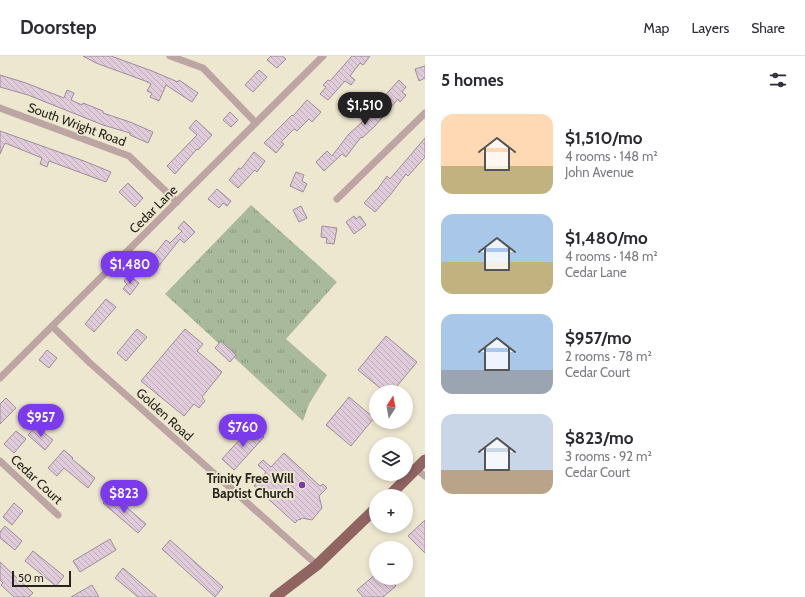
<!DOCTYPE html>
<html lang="en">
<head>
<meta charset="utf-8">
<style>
	body { margin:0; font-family:Cabin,sans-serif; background:#f2f2f3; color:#2b2b33; height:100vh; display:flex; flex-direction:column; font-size:15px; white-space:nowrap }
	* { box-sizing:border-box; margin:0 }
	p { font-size:13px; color:#7c7c81 }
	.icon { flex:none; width:22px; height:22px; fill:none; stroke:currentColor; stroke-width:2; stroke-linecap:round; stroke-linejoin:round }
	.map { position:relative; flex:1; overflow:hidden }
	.side { display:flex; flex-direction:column; background:#fff; width:380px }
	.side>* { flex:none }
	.needle { width:26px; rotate:11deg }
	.tools { position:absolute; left:369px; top:329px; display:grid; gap:8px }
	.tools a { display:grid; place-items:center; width:44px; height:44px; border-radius:50%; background:#fff; box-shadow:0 2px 6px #0003; font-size:20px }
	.scale { position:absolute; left:12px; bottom:10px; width:59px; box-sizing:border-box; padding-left:4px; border:2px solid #27241c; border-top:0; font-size:11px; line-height:14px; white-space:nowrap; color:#27241c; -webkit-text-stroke:3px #eee7d0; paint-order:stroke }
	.price { position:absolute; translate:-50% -34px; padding:0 9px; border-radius:14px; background:#7c3aed; color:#fff; font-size:13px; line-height:26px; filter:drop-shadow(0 1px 2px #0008) }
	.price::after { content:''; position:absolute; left:50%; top:24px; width:12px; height:9px; margin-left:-6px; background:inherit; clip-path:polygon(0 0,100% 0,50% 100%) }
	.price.selected { background:#222; color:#fff }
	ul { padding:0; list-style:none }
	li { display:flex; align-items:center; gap:12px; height:100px; padding:0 16px }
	li span { display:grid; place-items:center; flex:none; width:112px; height:80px; border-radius:12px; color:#555 }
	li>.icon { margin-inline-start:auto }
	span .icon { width:48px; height:48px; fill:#fffc; stroke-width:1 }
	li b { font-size:17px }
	h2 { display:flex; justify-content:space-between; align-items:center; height:48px; padding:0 16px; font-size:17px }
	header { display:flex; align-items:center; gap:24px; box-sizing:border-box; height:56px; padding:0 20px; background:#fff; border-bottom:1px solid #e1e1e2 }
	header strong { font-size:19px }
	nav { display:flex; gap:22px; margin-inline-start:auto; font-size:14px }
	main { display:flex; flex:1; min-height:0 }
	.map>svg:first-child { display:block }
	.park { fill:url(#park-tufts) }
	.building { fill:url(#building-back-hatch); stroke:#a08c9a }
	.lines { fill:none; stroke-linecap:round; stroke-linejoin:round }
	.minor { stroke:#bda5a3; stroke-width:7 }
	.trunk { stroke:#906461; stroke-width:11 }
	.poi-dot { fill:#7c37ab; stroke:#eee7d0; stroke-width:1.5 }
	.labels { text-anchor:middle; stroke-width:3.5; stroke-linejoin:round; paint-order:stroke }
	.street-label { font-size:13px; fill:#27241c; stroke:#eee7d0 }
	.poi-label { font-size:13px; font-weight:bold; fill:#27241c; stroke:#eee7d0; text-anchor:end }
</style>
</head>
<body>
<header>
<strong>Doorstep</strong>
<nav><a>Map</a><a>Layers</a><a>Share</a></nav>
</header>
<main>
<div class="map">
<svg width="425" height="541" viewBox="0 0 425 541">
	<defs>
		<pattern id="park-tufts" width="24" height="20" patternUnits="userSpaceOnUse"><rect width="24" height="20" fill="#a9ba9c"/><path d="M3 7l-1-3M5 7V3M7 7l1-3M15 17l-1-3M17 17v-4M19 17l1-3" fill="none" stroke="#8a977e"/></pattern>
		<pattern id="building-back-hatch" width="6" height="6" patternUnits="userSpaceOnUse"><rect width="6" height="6" fill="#e0cbda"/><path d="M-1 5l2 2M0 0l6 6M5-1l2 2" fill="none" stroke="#c0aeba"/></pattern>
	</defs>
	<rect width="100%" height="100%" fill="#eee7d0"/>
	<!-- park -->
	<path class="park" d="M251 149 337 226 286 283 327 319 309 348 303 365 165 238Z"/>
	<!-- building -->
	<path class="building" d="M83 0H111L152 15 178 26 179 24 198 37 192 46 166 29 159 45 150 41 152 37 147 35 151 28 147 26H148L96 7Z
		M271 0H282L286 3 277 12 267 4Z
		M352 0H370L363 9 360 7 350 20 355 24 351 29 345 25 328 44 320 38 326 31 323 29 328 24 330 25Z
		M425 10V22L419 25 415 13Z
		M259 14 267 21 253 36 245 29Z
		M0 19 26 27 64 42 67 34 74 37 71 44 82 49 83 47 103 55V57L130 66 153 76 148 87 130 79V77L103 69 28 39 0 31Z
		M399 24 406 31 402 36 406 39 400 46 398 43 375 70 362 82 361 81 346 101 342 98 324 115 316 106 327 95 332 100 348 79 373 56 371 55Z
		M307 44 321 56 312 66 309 63 297 75 294 73 281 86 284 88 276 97 264 87 292 59 293 60Z
		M230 56 238 64 231 71 223 64Z
		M196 64 212 79 198 94 197 93 175 118 167 110 197 79 189 72Z
		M0 75 84 105 111 116 106 126 49 105 47 111 40 108 42 102 5 87 0 98Z
		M425 82V101L408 120 406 118 391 138 375 156 364 147 376 134V135L387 120 390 123Z
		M254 96 265 105 257 116 255 114 238 132 229 124 239 112 241 113Z
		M296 116 304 119 302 125 307 128 303 136 290 130Z
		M128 127 143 142 135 151 119 136Z
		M217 133 231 145 227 150 223 147 219 152 208 143Z
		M301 150 307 162 299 166 293 154Z
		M354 160 356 163 360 160 366 169 354 178 346 166Z
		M184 165 195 176 184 187 180 183 150 221 139 212 148 202 150 204 166 184 170 187 182 175 178 172Z
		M322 170 337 172 334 188 326 187 327 182 321 181Z
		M129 219 139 227 130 239 123 233 127 228 124 225Z
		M106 243 116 251 94 276 85 268Z
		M137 273 147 281 126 305 117 297Z
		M185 273 203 288 197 295 222 316 202 341 205 345 199 352 194 348 184 360 141 325Z
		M386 280 417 306 392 336H385L358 314Z
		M221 285 236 299 230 306 215 292Z
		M47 294 57 302 49 312 39 304Z
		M349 341 374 362 351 390 326 369Z
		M6 342 16 352 0 368V348Z
		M36 370 53 384 45 394 28 379Z
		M252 370 264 381 234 414 222 403Z
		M16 375 26 383 14 397 4 388Z
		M64 394 73 402 72 403 95 422 88 432 64 412 57 420 48 412Z
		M284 397 320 430 323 428 327 432 319 440 322 452 312 464 302 462 300 464 299 463 295 467 254 430 266 416 258 409 263 404 271 411Z
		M111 438 146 468 138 477 103 447Z
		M14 447 23 455 12 469 3 461Z
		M425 464V497L408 480Z
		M5 470 22 485 15 494 0 482V476Z
		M110 483 116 494 80 516 73 505Z
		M170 484 223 531 215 541 162 493Z
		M33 495 64 520 56 530 25 505Z
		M0 506 33 537 29 541H14L1 529 3 527 0 524Z
		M123 512 157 541H138L115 522Z
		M376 518V522H389L396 530 383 541H363L357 534Z
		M92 529 99 541H71Z"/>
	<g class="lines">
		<!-- minor -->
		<path class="minor" d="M170 0 203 12 256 67
			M0 52 129 100 177 146
			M337 143 425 57
			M52 270 90 307 317 509
			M0 322 323 0
			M0 405 58 459
			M417 414 425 420"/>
		<!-- trunk -->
		<path class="trunk" d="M389 440 425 404
			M275 541 317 509 376 452"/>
	</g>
	<!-- markers -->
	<circle class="poi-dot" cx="302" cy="429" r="4"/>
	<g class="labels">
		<!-- street labels -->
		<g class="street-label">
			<text transform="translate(77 68) rotate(20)" y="5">South Wright Road</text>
			<text transform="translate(153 153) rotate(-45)" y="5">Cedar Lane</text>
			<text transform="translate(165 358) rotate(42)" y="5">Golden Road</text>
			<text transform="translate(37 423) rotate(43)" y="5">Cedar Court</text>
		</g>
		<!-- poi labels -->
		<g class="poi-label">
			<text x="294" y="427">Trinity Free Will<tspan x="294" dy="15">Baptist Church</tspan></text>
		</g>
	</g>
</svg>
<div class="tools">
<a><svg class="needle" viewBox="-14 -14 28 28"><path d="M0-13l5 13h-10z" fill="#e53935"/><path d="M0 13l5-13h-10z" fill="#7c7c81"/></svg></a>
<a><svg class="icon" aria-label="layers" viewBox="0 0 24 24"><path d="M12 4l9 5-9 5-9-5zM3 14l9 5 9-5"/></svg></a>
<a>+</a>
<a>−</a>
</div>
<div class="scale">50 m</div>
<b class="price selected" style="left:365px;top:70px">$1,510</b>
<b class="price" style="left:130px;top:229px">$1,480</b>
<b class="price" style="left:41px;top:382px">$957</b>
<b class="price" style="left:243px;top:392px">$760</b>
<b class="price" style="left:124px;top:458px">$823</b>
</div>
<section class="side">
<h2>5 homes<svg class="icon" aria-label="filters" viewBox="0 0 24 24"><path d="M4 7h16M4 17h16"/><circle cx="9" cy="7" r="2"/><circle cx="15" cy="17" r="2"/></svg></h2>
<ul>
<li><span style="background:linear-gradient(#ffd9b3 65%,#c2b280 0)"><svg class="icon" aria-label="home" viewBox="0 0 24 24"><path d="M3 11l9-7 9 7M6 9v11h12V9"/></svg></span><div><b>$1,510/mo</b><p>4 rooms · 148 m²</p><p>John Avenue</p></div></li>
<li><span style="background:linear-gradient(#a9c7e8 60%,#c2b280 0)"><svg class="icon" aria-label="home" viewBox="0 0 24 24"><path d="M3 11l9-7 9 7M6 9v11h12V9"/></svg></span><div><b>$1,480/mo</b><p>4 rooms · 148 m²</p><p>Cedar Lane</p></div></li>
<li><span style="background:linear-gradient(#a9c7e8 70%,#9aa5b1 0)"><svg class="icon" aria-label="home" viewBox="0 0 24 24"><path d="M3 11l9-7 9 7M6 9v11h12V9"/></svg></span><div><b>$957/mo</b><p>2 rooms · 78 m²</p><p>Cedar Court</p></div></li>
<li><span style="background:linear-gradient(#c9d6e8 70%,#b9a48a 0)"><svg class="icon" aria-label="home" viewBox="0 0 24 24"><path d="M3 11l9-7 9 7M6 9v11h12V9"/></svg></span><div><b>$823/mo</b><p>3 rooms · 92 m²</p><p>Cedar Court</p></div></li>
</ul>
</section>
</main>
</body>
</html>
